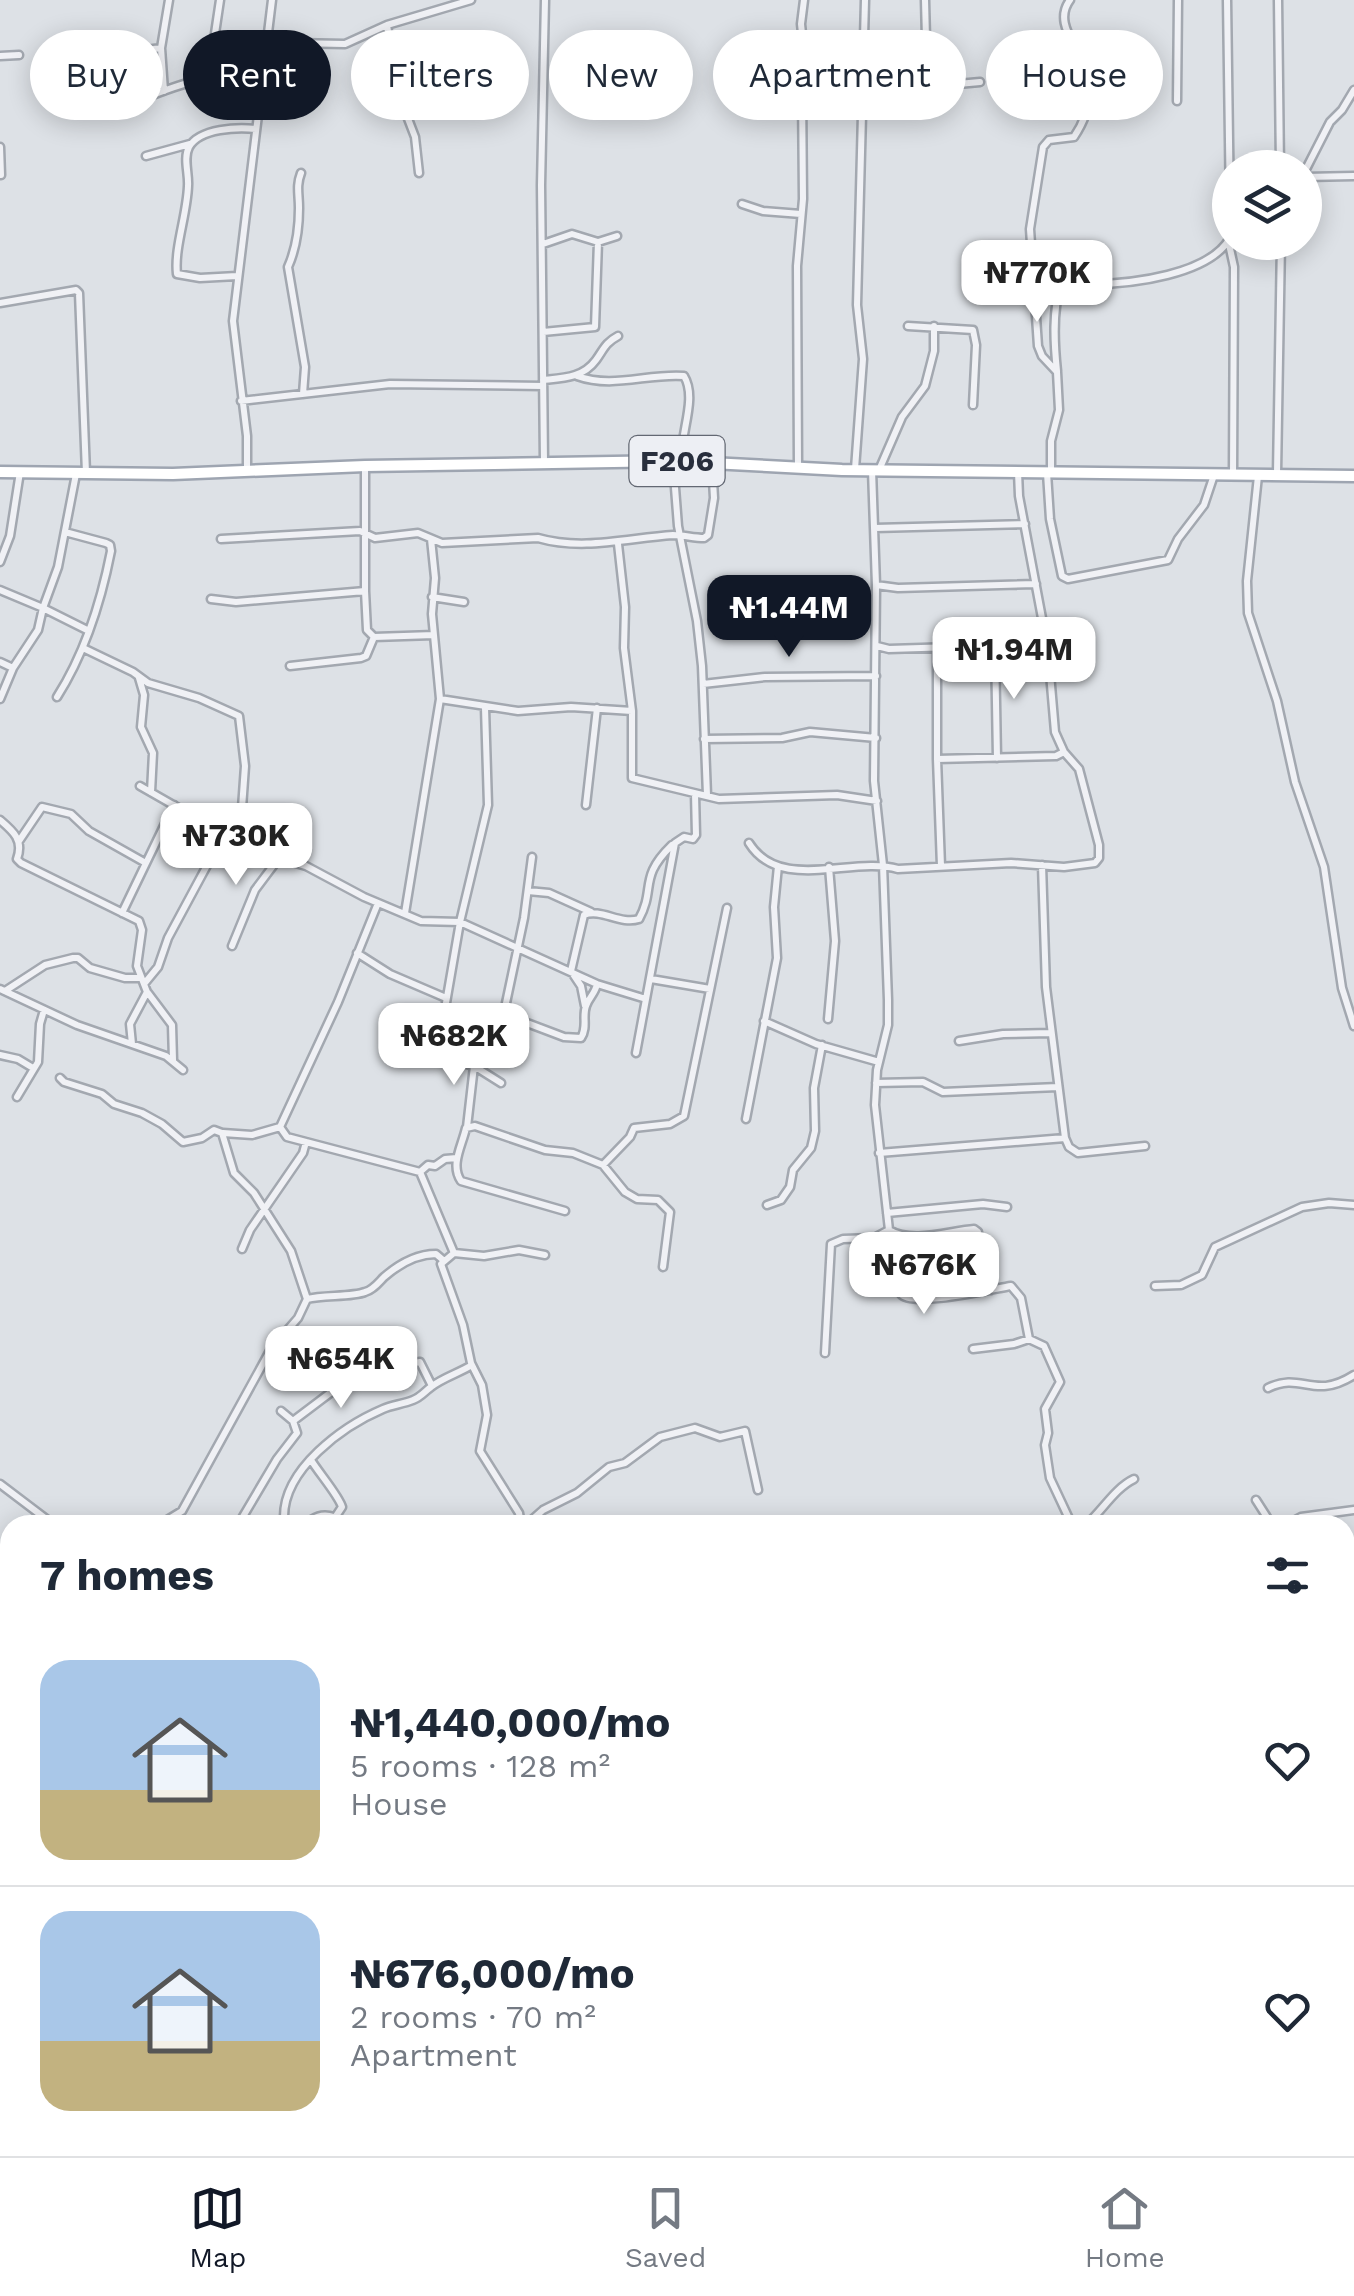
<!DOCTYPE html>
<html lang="en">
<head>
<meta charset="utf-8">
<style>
	body { margin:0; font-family:"Work Sans",sans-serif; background:#f6f6f7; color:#1f2937; height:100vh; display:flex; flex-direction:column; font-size:38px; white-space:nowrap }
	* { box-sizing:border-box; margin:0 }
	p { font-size:32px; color:#747a83 }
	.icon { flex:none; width:55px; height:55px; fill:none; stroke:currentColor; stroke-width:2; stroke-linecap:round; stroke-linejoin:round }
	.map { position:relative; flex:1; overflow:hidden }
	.side { position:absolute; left:0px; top:1515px; width:1355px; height:642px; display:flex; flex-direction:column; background:#fff; border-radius:30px 30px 0 0; box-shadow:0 5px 25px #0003 }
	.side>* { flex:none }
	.guide { position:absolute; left:30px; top:30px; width:1295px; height:90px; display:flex; gap:20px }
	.controls { position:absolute; left:1212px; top:150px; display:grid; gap:20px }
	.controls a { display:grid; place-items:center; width:110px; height:110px; border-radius:50%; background:#fff; box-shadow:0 5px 25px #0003; font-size:50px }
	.price { position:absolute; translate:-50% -85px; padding:0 22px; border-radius:20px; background:#fff; color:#222; font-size:32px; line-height:65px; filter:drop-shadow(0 2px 5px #0008) }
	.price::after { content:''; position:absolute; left:50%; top:60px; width:30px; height:22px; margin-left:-15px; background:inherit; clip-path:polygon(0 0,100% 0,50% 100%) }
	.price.selected { background:#111827; color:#fff }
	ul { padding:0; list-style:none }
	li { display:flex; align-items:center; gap:30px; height:250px; padding:0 40px }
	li+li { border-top:2px solid #e0e1e3 }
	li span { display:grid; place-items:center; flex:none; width:280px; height:200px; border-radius:30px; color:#555 }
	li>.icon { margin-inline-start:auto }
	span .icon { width:120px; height:120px; fill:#fffc; stroke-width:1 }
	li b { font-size:42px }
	h2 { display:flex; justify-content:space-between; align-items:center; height:120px; padding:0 40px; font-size:42px }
	.chip { padding:0 35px; border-radius:45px; background:#fff; box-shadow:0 5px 25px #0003; font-size:35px; line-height:90px }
	.chip.selected { background:#111827; color:#fff }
	.menu { display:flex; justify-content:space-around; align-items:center; height:140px; border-top:2px solid #e0e1e3; background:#fff; font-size:28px; color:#747a83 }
	.menu a { display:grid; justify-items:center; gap:5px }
	.menu .selected { color:#111827 }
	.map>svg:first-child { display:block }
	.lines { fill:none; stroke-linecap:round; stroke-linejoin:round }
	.minor-casing { stroke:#a3a8b0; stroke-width:11 }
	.primary-casing { stroke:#9ea5b1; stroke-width:15 }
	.minor { stroke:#f0f1f5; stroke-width:6 }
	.primary { stroke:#fff; stroke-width:10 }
	.labels { text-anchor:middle; stroke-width:10; stroke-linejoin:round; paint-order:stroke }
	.shield { fill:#edeff4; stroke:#636873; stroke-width:2.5 }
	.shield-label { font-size:30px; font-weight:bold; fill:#282e3c }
</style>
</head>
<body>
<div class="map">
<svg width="1354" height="2156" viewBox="0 0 1354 2156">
	<rect width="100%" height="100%" fill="#dde1e6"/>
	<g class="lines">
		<defs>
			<path id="minor" d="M1227 0 1230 211
				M1278 0 1280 168
				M387 25 471 0
				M268 38 292 43 345 44 387 25 397 90 415 137 419 173
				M109 55 161 48
				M0 56 19 55
				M216 76 210 67 220 0
				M924 83 936 86 980 82
				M864 84 922 82 927 77 925 0
				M164 91 161 48 169 0
				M1177 101 1178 0
				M113 111C158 93 214 65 262 81
				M0 147 1 175
				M146 156 190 144
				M1305 171 1330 122 1342 110 1354 90
				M301 173C296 186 299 194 299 208 299 228 296 249 288 267L305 367 303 394
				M1305 177 1354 176
				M742 204 763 211 801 214
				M543 244 572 234 598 242 617 236
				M1229 244 1234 267 1233 474
				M237 276 200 278 177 274C174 248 187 215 188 186 189 174 183 158 189 147 200 128 238 127 256 129
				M0 303 76 290 79 293 86 473
				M908 326 973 330 976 345 973 405
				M543 332 595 327 598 242
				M1057 371C1054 343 1052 310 1061 283 1071 282 1081 284 1092 284 1131 284 1209 275 1230 238
				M577 376C613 389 648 373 684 376 698 399 679 435 682 461
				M543 380C563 378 583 378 596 360 604 349 605 343 618 336
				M241 401 390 384 543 386
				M544 462 541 185 545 0
				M673 462 678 526 697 621 702 666 707 795
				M798 467 797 266 803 199 802 91 806 71 801 24 804 0
				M855 469 863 359 857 305 865 0
				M247 470V436L233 321 272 0
				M879 470 902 417 925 386 934 351V326
				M1051 472V441L1059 410 1057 372 1042 356 1038 346 1030 229 1043 147 1049 140 1074 137C1120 69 1043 36 1070 0
				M1047 473 1050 519 1062 576 1068 579 1168 560 1178 539 1204 505 1214 475
				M1277 473 1281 242
				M76 474 58 567 43 608 87 630
				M1258 476 1247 581 1248 613 1277 701 1295 782 1324 867 1342 988 1354 1026
				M875 528 1025 524
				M221 539 360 531 375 538 418 533 442 543 538 538C583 551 628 538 673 535 683 535 694 538 704 538L708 535 714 498 712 463
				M618 544 625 607 624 648 632 711V778L719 799 837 795 877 801
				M0 562 10 536 20 472
				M876 585 898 588 1036 584
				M0 590 43 608 38 630 13 668 0 699
				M432 597 464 602
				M211 599 236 602 365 591
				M374 637 434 635
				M877 646 889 649 1047 644
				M995 647 997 758
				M83 648 133 672 148 683 199 698 239 716 245 766 240 836
				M937 648V759L1056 756 1064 752
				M0 662 13 668
				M290 666 361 658 366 656 374 637 367 630 365 591V466
				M139 678 144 695 141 727 153 753 151 792
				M703 684 765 677 876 676
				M57 697C85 653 101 602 111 551L110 545 106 543 65 532
				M440 699 518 711 571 707 632 711
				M704 739 782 738 810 732 876 738
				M937 759 941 866
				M140 786 196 818 240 836 279 858 306 866 364 897 421 921 460 922 597 984 646 999
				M586 805 597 708
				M0 820C13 831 24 840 17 859L21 863 139 921 142 930 137 966 147 992 130 1024 132 1044
				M19 841 42 807 71 814 89 831 144 862
				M749 843C780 893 852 856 898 869L1011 863 1064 867 1095 863 1099 858V845L1079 769 1064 752 1055 732 1048 650 1019 496 1018 472
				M532 857 524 918 506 1003V1015L564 1037 581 1038C588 1027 582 1017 586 1006 589 997 595 994 597 984
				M1042 865 1046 987 1065 1138 1069 1147 1078 1153 1145 1146
				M528 891 549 893 591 912
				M378 903 338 1002 280 1127 287 1137 420 1172 454 1253 484 1256 519 1250 545 1255
				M122 913 174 805
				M405 913 440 699 432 614 435 578 431 539
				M232 946 255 890 279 858
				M357 953 390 974 446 998
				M651 979 710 989
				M144 984 158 967 168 938 225 832
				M0 989 77 1025 166 1056 183 1070
				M5 991 45 965 73 958H78L90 968 125 978H141
				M148 993 172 1025 173 1060
				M585 1006 581 986 571 971 584 915C601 908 620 925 639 919 656 888 638 878 672 845
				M828 1019 835 941 829 867
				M764 1021 816 1044 879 1062
				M959 1041 1003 1034 1051 1033
				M399 1047 474 1066 467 1127
				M636 1053 675 843 684 837 693 839 696 835 695 794
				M0 1055 18 1059 33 1068
				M437 1055 460 922 488 805 485 708
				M474 1066 501 1083
				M60 1078 64 1082 102 1094 114 1104 142 1113 162 1124 183 1142 202 1138 214 1130 222 1133 234 1173 254 1193 291 1251 307 1299
				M876 1083 923 1082 943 1092 1058 1087
				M17 1097 38 1062 40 1024 44 1010
				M746 1119 777 958 774 907 778 866
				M223 1133 252 1135 280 1127
				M879 1153 1065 1138
				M603 1165 625 1192 637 1199 658 1200 670 1212 663 1267
				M420 1172 428 1165 435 1166 445 1159 457 1158
				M767 1205 781 1200 790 1187 793 1170 811 1148 815 1131 814 1088 822 1045
				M565 1211 461 1181C450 1165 462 1146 466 1128L475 1126 545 1150 573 1153 603 1165 630 1137 634 1128 670 1124 684 1116 727 908
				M887 1213 983 1204 1007 1207
				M242 1249 250 1230 303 1153 306 1142
				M454 1253 441 1264 463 1325 471 1363 482 1385 487 1415 480 1451 519 1513 521 1525
				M1155 1286 1181 1285 1202 1275 1215 1247 1302 1207 1329 1203 1354 1205
				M991 1290 981 1262 978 1232 974 1229C949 1231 912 1244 889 1230 890 1248 890 1279 901 1294 911 1308 992 1289 1011 1286L1021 1298 1029 1339
				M973 1349 1014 1344 1029 1339 1044 1346 1060 1382 1045 1409 1048 1433 1045 1445 1050 1478 1072 1525
				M825 1353 831 1244 843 1239 874 1238 889 1230 875 1105 877 1070 888 1025V1000L883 865 874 781 876 585 872 470
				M1268 1388C1302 1371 1313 1401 1354 1375
				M281 1411 293 1421 338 1387 365 1381 395 1366 420 1362 432 1386
				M311 1460C319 1473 339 1496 342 1507L330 1525
				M0 1484 54 1525
				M1256 1500 1272 1525
				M284 1518C283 1469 343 1426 383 1409 392 1405 403 1404 413 1400 421 1397 424 1392 431 1387 442 1378 459 1373 472 1365
				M159 1525 182 1511 271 1349 298 1318 307 1299C324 1295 352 1297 365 1292 373 1290 378 1283 384 1277 399 1264 417 1254 436 1254L443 1260
				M238 1525 277 1459 297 1433 293 1421
				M305 1525C314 1517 322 1513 334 1517
				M526 1525 543 1510 577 1493 609 1467 625 1463 660 1437 695 1428 720 1437 745 1431 758 1490
				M1086 1525C1102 1511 1115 1488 1134 1479
				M1286 1525 1301 1517 1354 1510
				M1345 1631 1354 1629
				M1345 1844 1354 1834
				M1345 1936 1354 1940
				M0 2128 10 2151
				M122 2148 124 2156
				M310 2148 315 2156
				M365 2148 370 2156
				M486 2148 491 2156
				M547 2148 552 2156
				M743 2148 748 2156
				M895 2148 896 2156
				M1084 2148 1089 2156
				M1234 2148 1242 2156
				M976 2150 983 2156
				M0 2156 22 2148
				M134 2156 149 2148
				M243 2156 258 2148
				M612 2156 627 2148
				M1327 2156 1354 2144"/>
			<path id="primary" d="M0 472 173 474 365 466 673 461 842 470 1354 476"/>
		</defs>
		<!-- minor casing -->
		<use href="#minor" class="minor-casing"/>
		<!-- primary casing -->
		<use href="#primary" class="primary-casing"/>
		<!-- minor -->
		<use href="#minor" class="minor"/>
		<!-- primary -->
		<use href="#primary" class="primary"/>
	</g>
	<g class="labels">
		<!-- shield labels -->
		<rect class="shield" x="629.5" y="436" width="95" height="50" rx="8"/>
		<g class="shield-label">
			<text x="677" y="471">F206</text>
		</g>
	</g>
</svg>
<div class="controls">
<a><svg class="icon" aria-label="layers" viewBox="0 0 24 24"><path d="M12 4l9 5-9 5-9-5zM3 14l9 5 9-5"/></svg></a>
</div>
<b class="price" style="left:1037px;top:325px">₦770K</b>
<b class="price selected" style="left:789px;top:660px">₦1.44M</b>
<b class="price" style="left:1014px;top:702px">₦1.94M</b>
<b class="price" style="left:236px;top:888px">₦730K</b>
<b class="price" style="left:454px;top:1088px">₦682K</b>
<b class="price" style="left:924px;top:1317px">₦676K</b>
<b class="price" style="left:341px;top:1411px">₦654K</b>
<div class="guide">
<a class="chip">Buy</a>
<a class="chip selected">Rent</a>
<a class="chip">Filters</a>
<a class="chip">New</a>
<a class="chip">Apartment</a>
<a class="chip">House</a>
</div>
<section class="side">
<h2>7 homes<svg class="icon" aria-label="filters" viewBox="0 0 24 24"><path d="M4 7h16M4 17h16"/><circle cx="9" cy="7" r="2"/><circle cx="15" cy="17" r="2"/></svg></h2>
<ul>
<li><span style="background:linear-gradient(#a9c7e8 65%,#c2b280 0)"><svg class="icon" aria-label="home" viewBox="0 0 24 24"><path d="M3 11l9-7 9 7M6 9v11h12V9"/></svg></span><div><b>₦1,440,000/mo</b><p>5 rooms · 128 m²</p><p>House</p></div><svg class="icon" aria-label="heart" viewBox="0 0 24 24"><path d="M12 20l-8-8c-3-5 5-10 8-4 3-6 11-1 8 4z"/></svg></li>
<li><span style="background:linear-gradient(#a9c7e8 65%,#c2b280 0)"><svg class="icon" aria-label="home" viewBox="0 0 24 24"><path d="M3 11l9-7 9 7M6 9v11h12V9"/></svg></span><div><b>₦676,000/mo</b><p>2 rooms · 70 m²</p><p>Apartment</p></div><svg class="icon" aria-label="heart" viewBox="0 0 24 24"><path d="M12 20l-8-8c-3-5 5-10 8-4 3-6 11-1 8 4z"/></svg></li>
</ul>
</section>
</div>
<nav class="menu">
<a class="selected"><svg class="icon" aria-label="map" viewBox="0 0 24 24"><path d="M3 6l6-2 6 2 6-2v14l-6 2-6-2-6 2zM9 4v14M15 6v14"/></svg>Map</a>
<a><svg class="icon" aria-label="saved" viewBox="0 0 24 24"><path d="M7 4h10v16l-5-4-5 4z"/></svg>Saved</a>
<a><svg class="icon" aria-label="home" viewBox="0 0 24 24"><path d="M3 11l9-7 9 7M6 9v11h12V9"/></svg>Home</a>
</nav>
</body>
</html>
